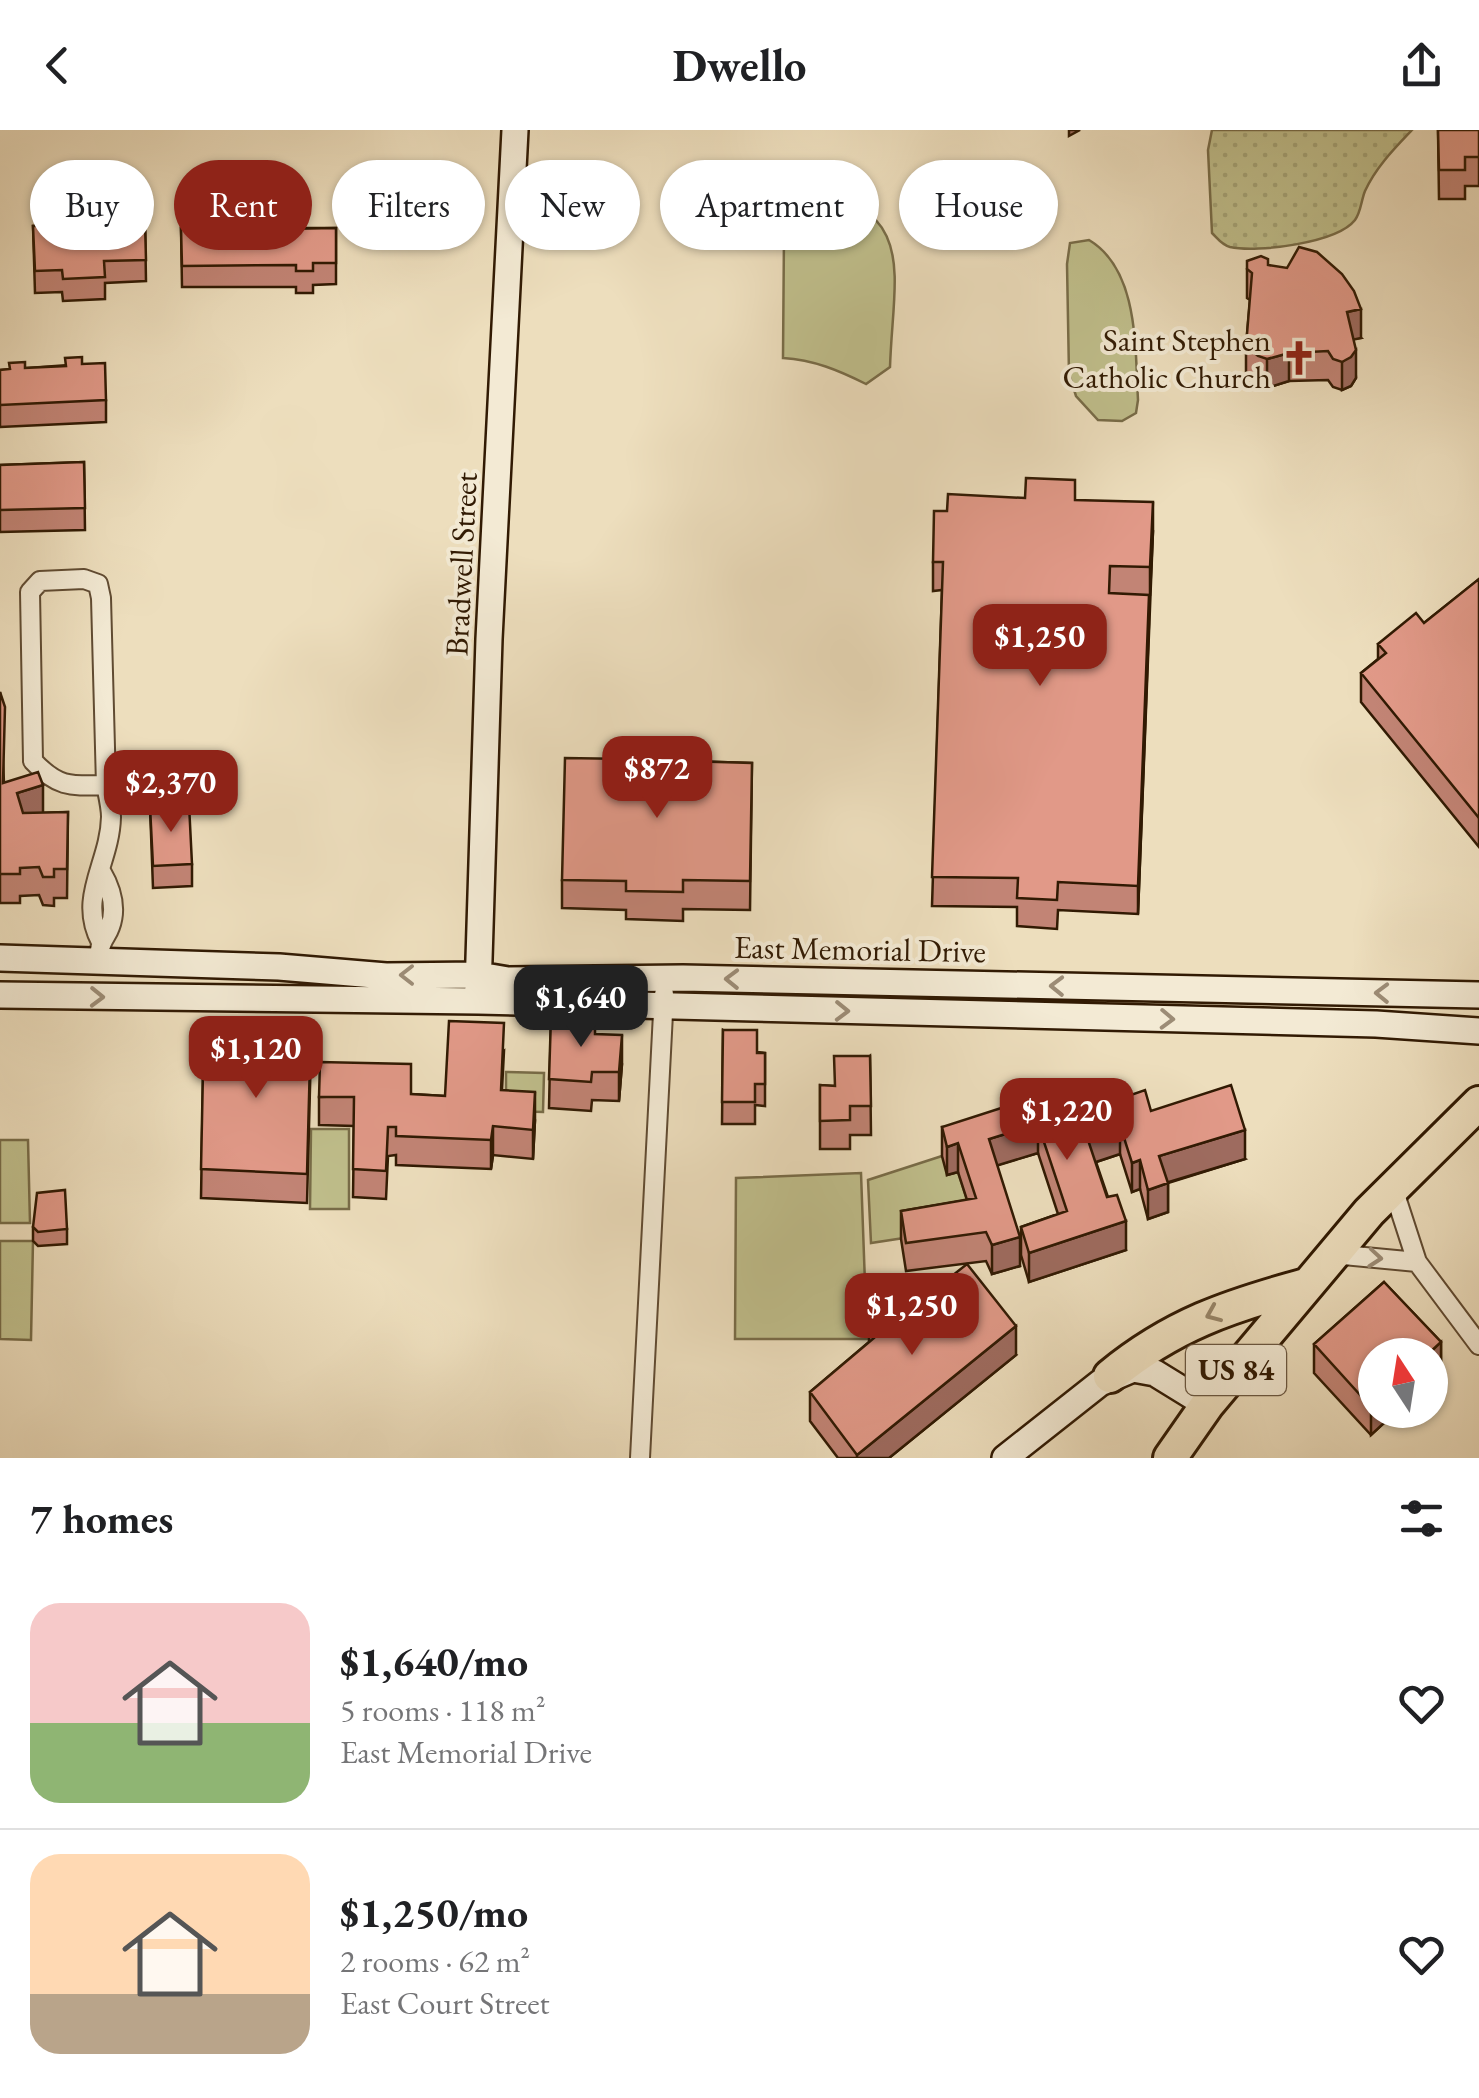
<!DOCTYPE html>
<html lang="en">
<head>
<meta charset="utf-8">
<style>
	body { margin:0; font-family:"EB Garamond",serif; background:#f6f6f6; color:#202124; height:100vh; display:flex; flex-direction:column; font-size:38px; white-space:nowrap }
	* { box-sizing:border-box; margin:0 }
	p { font-size:32px; color:#757577 }
	.icon { flex:none; width:55px; height:55px; fill:none; stroke:currentColor; stroke-width:2; stroke-linecap:round; stroke-linejoin:round }
	.map { position:relative; height:1328px; overflow:hidden }
	.side { display:flex; flex-direction:column; background:#fff; flex:1 }
	.side>* { flex:none }
	.guide { position:absolute; left:30px; top:30px; width:1420px; height:90px; display:flex; gap:20px }
	.needle { width:65px; rotate:348deg }
	.fabs { position:absolute; left:1358px; top:1208px; display:grid; gap:20px }
	.fabs a { display:grid; place-items:center; width:90px; height:90px; border-radius:50%; background:#fff; box-shadow:0 2px 8px #0004; font-size:50px }
	.price { position:absolute; translate:-50% -85px; padding:0 22px; border-radius:20px; background:#8f2418; color:#fff; font-size:32px; line-height:65px; filter:drop-shadow(0 2px 5px #0008) }
	.price::after { content:''; position:absolute; left:50%; top:60px; width:30px; height:22px; margin-left:-15px; background:inherit; clip-path:polygon(0 0,100% 0,50% 100%) }
	.price.active { background:#222; color:#fff }
	ul { padding:0; list-style:none }
	li { display:flex; align-items:center; gap:30px; height:250px; padding:0 30px }
	li+li { border-top:2px solid #e0e0e0 }
	li span { display:grid; place-items:center; flex:none; width:280px; height:200px; border-radius:30px; color:#555 }
	li>.icon { margin-inline-start:auto }
	span .icon { width:120px; height:120px; fill:#fffc; stroke-width:1 }
	li b { font-size:42px }
	h2 { display:flex; justify-content:space-between; align-items:center; height:120px; padding:0 30px; font-size:42px }
	.pill { padding:0 35px; border-radius:45px; background:#fff; box-shadow:0 2px 8px #0004; font-size:35px; line-height:90px }
	.pill.active { background:#8f2418; color:#fff }
	header { display:flex; justify-content:space-between; align-items:center; height:130px; padding:0 30px; background:#fff; font-size:45px; font-weight:700 }
	.map>svg:first-child { display:block }
	.park { fill:#c0bf8c; stroke:#786c48; stroke-width:2.5 }
	.garden { fill:url(#garden-dots); stroke:#786c48; stroke-width:2.5 }
	.lines { fill:none; stroke-linecap:round; stroke-linejoin:round }
	.street-casing { stroke:#604b32; stroke-width:22 }
	.secondary-casing { stroke:#311a03; stroke-width:30 }
	.highway-casing { stroke:#311a03; stroke-width:38 }
	.street { stroke:#f3ead4; stroke-width:18 }
	.secondary { stroke:#f3ead4; stroke-width:25 }
	.highway { stroke:#eddebd; stroke-width:32 }
	.wall { fill:#c28475; stroke:#311a03; stroke-width:2.5 }
	.shaded-wall { fill:#9e6b5f; stroke:#311a03; stroke-width:2.5 }
	.building { fill:#e19988; stroke:#311a03; stroke-width:2.5 }
	.oneway { stroke:#9c8c76 }
	.oneway2 { stroke:#988669 }
	.labels { text-anchor:middle; stroke-width:8; stroke-linejoin:round; paint-order:stroke }
	.shield { fill:#f3ead4; stroke:#6b5842; stroke-width:2.5 }
	.shield-label { font-size:30px; font-weight:bold; fill:#311a03 }
	.poi-label { font-size:32px; fill:#311a03; stroke:#f3ead4; text-anchor:end }
	.street-label { font-size:32px; fill:#311a03; stroke:#f3ead4 }
</style>
</head>
<body>
<header><svg class="icon" aria-label="back" viewBox="0 0 24 24"><path d="M15 5l-7 7 7 7"/></svg>Dwello<svg class="icon" aria-label="share" viewBox="0 0 24 24"><path d="M12 15V3M7 8l5-5 5 5M5 13v7h14v-7"/></svg></header>
<div class="map">
<svg width="1479" height="1328" viewBox="0 0 1479 1328">
	<defs>
		<pattern id="garden-dots" width="8" height="8" patternUnits="userSpaceOnUse" patternTransform="scale(2.5)"><rect width="8" height="8" fill="#c0bf8c"/><path d="M2 2h.1M6 6h.1" fill="none" stroke="#a5a477" stroke-width="1.8" stroke-linecap="round"/></pattern>
	</defs>
	<rect width="100%" height="100%" fill="#eddebd"/>
	<filter id="stains"><feTurbulence type="fractalNoise" baseFrequency=".002" numOctaves="4"/><feColorMatrix values="0 0 0 0 .2 0 0 0 0 .09 0 0 0 0 .02 0 0 0 .5 -.17"/></filter>
	<radialGradient id="worn" r=".72"><stop offset=".6" stop-color="#630" stop-opacity="0"/><stop offset="1" stop-color="#630" stop-opacity=".3"/></radialGradient>
	<!-- park -->
	<path class="park" d="M802 58C920 78 893 143 890 237L866 254C838 240 814 230 783 228L784 104Z
		M1089 110C1139 140 1135 218 1138 270L1136 283 1122 291 1098 290 1076 266 1069 244 1067 134 1070 113Z
		M506 942 544 943 543 982 506 981Z
		M311 999H349V1079H310Z
		M0 1010H28L30 1093H0Z
		M942 1026 958 1042 976 1097 871 1113 868 1050Z
		M861 1043 867 1209H735L736 1048Z
		M0 1111H33L31 1210 0 1209Z"/>
	<!-- garden -->
	<path class="garden" d="M1412 0C1394 19 1376 37 1365 61 1361 71 1361 82 1355 90 1337 113 1257 123 1230 117 1222 115 1218 109 1212 103L1208 20 1212 0Z"/>
	<g class="lines">
		<defs>
			<path id="street" d="M101 812C77 767 110 734 111 687 111 677 108 665 106 655 71 656 58 658 33 631L30 462 40 451 84 449 98 454 101 468 106 655
				M100 820C101 810 107 806 110 797 117 778 111 758 101 741
				M1393 1058 1417 1132 1479 1215
				M1333 1124 1417 1132
				M640 1328 664 864"/>
			<path id="secondary" d="M0 828 279 837 386 846 479 845 508 850 683 848 1479 865
				M478 861 489 509 515 0
				M0 865 478 871 1376 894 1479 901
				M1005 1328 1100 1253 1133 1239 1155 1243 1207 1275"/>
			<path id="highway" d="M1110 1246C1172 1195 1229 1176 1306 1155
				M1170 1328 1207 1275 1369 1082 1479 973"/>
		</defs>
		<!-- street casing -->
		<use href="#street" class="street-casing"/>
		<!-- secondary casing -->
		<use href="#secondary" class="secondary-casing"/>
		<!-- highway casing -->
		<use href="#highway" class="highway-casing"/>
		<!-- street -->
		<use href="#street" class="street"/>
		<!-- secondary -->
		<use href="#secondary" class="secondary"/>
		<!-- highway -->
		<use href="#highway" class="highway"/>
	</g>
	<!-- wall -->
	<path class="wall" d="M1438 0H1479V56H1465V69H1439Z
		M145 92 146 151 105 153V169L63 171 62 162 35 163 33 96Z
		M181 98H336V154L313 155V163H296V157H182Z
		M1268 135 1361 208 1353 209 1356 248 1351 256 1342 260 1333 257 1328 250 1289 251 1267 258 1258 255 1246 244V216L1250 170 1247 168V139Z
		M82 234 106 270V292L0 297V240Z
		M84 332 85 400 0 402V335Z
		M1025 368 1075 370 1153 401 1138 784 1058 780 1057 799 1017 796V777L932 776 942 460 933 461V432L947 381Z
		M1479 449V717L1361 572V543L1378 529V514L1424 493Z
		M0 562 4 653 43 683 68 682 67 768H54V776L43 775 39 765 20 766V773H0Z
		M686 631 752 633 750 780 683 779V791L626 789V780L562 778V750Z
		M150 676 192 734V756L153 758Z
		M551 887 595 904 622 934 619 971 592 970 591 981 549 978Z
		M204 891 235 917 311 920 307 1073 201 1068Z
		M723 900 757 922 765 923V976L755 975V994H722Z
		M504 921 502 960 535 990 533 1029 493 1025 491 1039 396 1035V1025L388 1026 386 1069 353 1067 354 996 319 995V967L411 964 445 966Z
		M870 926 871 1005H850V1019H820V955L834 956Z
		M1125 967 1151 981 1245 1029 1168 1053V1082L1148 1089 1140 1059 1132 1062 1120 1024 1096 1032 1126 1120 1029 1152 1021 1125V1097L1058 1084 1038 1023 997 1035 1020 1136 992 1144 986 1131 906 1141 901 1109V1081L967 1070 958 1042 947 1045 942 1026V997L1083 995 1125 981Z
		M33 1097 67 1099V1114L38 1116 33 1111Z
		M1384 1152 1441 1212V1241L1430 1251V1225H1375V1280H1398L1371 1305 1314 1243V1214Z
		M913 1177 1016 1225 889 1328H838L810 1291V1262L869 1212V1199Z"/>
	<!-- shaded-wall -->
	<path class="shaded-wall" d="M1069 0H1080L1069 6Z
		M1361 179V208L1347 211V182Z
		M1356 220V248L1351 256 1342 260V232Z
		M1289 223V251L1267 258V229Z
		M1153 372V401L1150 466V437Z
		M1149 465V494L1138 784V756Z
		M43 655V683L17 692V663Z
		M622 905V934L619 971V942Z
		M535 962V990L533 1029V1000Z
		M1083 977V1006L1077 980Z
		M1038 994V1023L989 1038V1009Z
		M1120 995V1024L1087 1035V1007Z
		M493 996V1025L491 1039V1010Z
		M1245 1000V1029L1159 1055V1026Z
		M958 1013V1042L947 1045V1017Z
		M1140 1030V1059L1132 1062V1033Z
		M1168 1053V1082L1148 1089V1060Z
		M1126 1091V1120L1029 1152V1123Z
		M1020 1107V1136L992 1144V1115Z
		M1016 1196V1225L889 1328H857V1325Z
		M1441 1212V1241L1430 1251V1225H1427Z
		M1375 1273V1280H1398L1371 1305V1277Z"/>
	<!-- building -->
	<path class="building" d="M1438 0H1479V27H1465V40H1439Z
		M145 92 146 130 104 131 105 147 63 149 62 140 35 141 33 96Z
		M281 95V99L336 98V133H313V141H296V135L182 136 181 98Z
		M1299 117 1317 122 1342 144 1354 161 1361 179 1347 182 1356 220 1351 227 1342 232 1333 229 1328 221 1289 223 1267 229 1258 226 1246 216 1252 143 1247 139V131L1261 126 1268 129V135L1287 138Z
		M82 227V234L105 233 106 270 0 275V240L10 239 9 233 25 232V238L66 236 65 228Z
		M84 332 85 378 0 380V335Z
		M1026 348 1075 350V370L1153 372 1150 437 1110 436 1109 463 1149 465 1138 756 1058 752 1057 770 1017 768 1018 748 932 747 943 432H933L934 381H947L948 364 1025 368Z
		M1479 449V688L1361 543 1386 523 1378 514 1416 483 1424 493Z
		M0 562 5 577 3 653 38 642 43 655 17 663 23 683 68 682 67 739H54V747H43L39 737 20 738V744H0Z
		M629 621 686 622V631L752 633 750 751 683 750V762L626 761V751L562 750 565 628 629 629Z
		M189 674 192 734 153 736 150 676Z
		M551 887 595 889V904L622 905 619 942H592L591 952 549 949Z
		M235 890V917L282 918V890L311 892 307 1044 201 1039 204 891Z
		M449 891 504 893 501 960 535 962 533 1000 493 996 491 1010 396 1006V997H388L386 1041 353 1039 354 967H319L320 932 411 934V964L445 966Z
		M723 900H757V923H765V954H755V972H722Z
		M834 926H870L871 976H850V990L820 991V955L835 956Z
		M1076 954 1083 977 1077 980 1082 995 1129 980 1125 967 1145 960 1151 981 1231 955 1245 1000 1159 1026 1168 1053 1148 1060 1140 1030 1132 1033 1120 995 1087 1007 1107 1067 1117 1065 1126 1091 1029 1123 1021 1097 1067 1081 1038 994 989 1009 1020 1107 992 1115 986 1102 906 1113 901 1081 976 1068 958 1013 947 1017 942 997Z
		M65 1060 67 1099 38 1102 33 1097 37 1063Z
		M967 1134 1016 1196 857 1325 810 1262 874 1208 869 1199 907 1170 913 1177Z
		M1384 1152 1441 1212 1427 1225H1375V1273L1371 1277 1314 1214Z"/>
	<!-- one-way arrows -->
	<defs><path id="oneway-chevron" d="M-2-3.5L2.5 0L-2 3.5" fill="none" stroke-width="1.6" stroke-linecap="round" stroke-linejoin="round" transform="scale(2.5)"/></defs>
	<g class="oneway">
		<use href="#oneway-chevron" transform="translate(407 845) rotate(180)"/>
		<use href="#oneway-chevron" transform="translate(732 849) rotate(-179)"/>
		<use href="#oneway-chevron" transform="translate(1057 856) rotate(-179)"/>
		<use href="#oneway-chevron" transform="translate(1382 863) rotate(-179)"/>
		<use href="#oneway-chevron" transform="translate(97 867) rotate(1)"/>
		<use href="#oneway-chevron" transform="translate(842 881) rotate(1)"/>
		<use href="#oneway-chevron" transform="translate(1167 889) rotate(2)"/>
		<use href="#oneway-chevron" transform="translate(1375 1128) rotate(5)"/>
	</g>
	<use class="oneway2" href="#oneway-chevron" transform="translate(1213 1184) rotate(157)"/>
	<!-- icons -->
	<defs>
		<symbol id="church-bare" viewBox="-9 -9 18 18"><path d="M-1.2-6h2.4v3.5h3.3v2.4h-3.3V6h-2.4V-.1h-3.3v-2.4h3.3Z" fill="#8f2418" stroke="#f3ead4" stroke-width="2.5" paint-order="stroke"/></symbol>
	</defs>
	<g fill-rule="evenodd">
		<use href="#church-bare" x="1274" y="203" width="50" height="50"/>
	</g>
	<g class="labels">
		<!-- shield labels -->
		<rect class="shield" x="1186" y="1215" width="100" height="50" rx="8"/>
		<g class="shield-label">
			<text x="1236" y="1250">US 84</text>
		</g>
		<!-- poi labels -->
		<g class="poi-label">
			<text x="1271" y="221">Saint Stephen<tspan x="1271" dy="37">Catholic Church</tspan></text>
		</g>
		<!-- street labels -->
		<g class="street-label">
			<text transform="translate(461 434) rotate(-87)" y="11">Bradwell Street</text>
			<text transform="translate(860 819) rotate(1)" y="11">East Memorial Drive</text>
		</g>
	</g>
	<rect width="100%" height="100%" filter="url(#stains)"/>
	<rect width="100%" height="100%" fill="url(#worn)"/>
</svg>
<div class="fabs">
<a><svg class="needle" viewBox="-14 -14 28 28"><path d="M0-13l5 13h-10z" fill="#e53935"/><path d="M0 13l5-13h-10z" fill="#757577"/></svg></a>
</div>
<b class="price" style="left:1040px;top:559px">$1,250</b>
<b class="price" style="left:657px;top:691px">$872</b>
<b class="price" style="left:171px;top:705px">$2,370</b>
<b class="price active" style="left:581px;top:920px">$1,640</b>
<b class="price" style="left:256px;top:971px">$1,120</b>
<b class="price" style="left:1067px;top:1033px">$1,220</b>
<b class="price" style="left:912px;top:1228px">$1,250</b>
<div class="guide">
<a class="pill">Buy</a>
<a class="pill active">Rent</a>
<a class="pill">Filters</a>
<a class="pill">New</a>
<a class="pill">Apartment</a>
<a class="pill">House</a>
</div>
</div>
<section class="side">
<h2>7 homes<svg class="icon" aria-label="filters" viewBox="0 0 24 24"><path d="M4 7h16M4 17h16"/><circle cx="9" cy="7" r="2"/><circle cx="15" cy="17" r="2"/></svg></h2>
<ul>
<li><span style="background:linear-gradient(#f6c9c9 60%,#8fb573 0)"><svg class="icon" aria-label="home" viewBox="0 0 24 24"><path d="M3 11l9-7 9 7M6 9v11h12V9"/></svg></span><div><b>$1,640/mo</b><p>5 rooms · 118 m²</p><p>East Memorial Drive</p></div><svg class="icon" aria-label="heart" viewBox="0 0 24 24"><path d="M12 20l-8-8c-3-5 5-10 8-4 3-6 11-1 8 4z"/></svg></li>
<li><span style="background:linear-gradient(#ffd9b3 70%,#b9a48a 0)"><svg class="icon" aria-label="home" viewBox="0 0 24 24"><path d="M3 11l9-7 9 7M6 9v11h12V9"/></svg></span><div><b>$1,250/mo</b><p>2 rooms · 62 m²</p><p>East Court Street</p></div><svg class="icon" aria-label="heart" viewBox="0 0 24 24"><path d="M12 20l-8-8c-3-5 5-10 8-4 3-6 11-1 8 4z"/></svg></li>
</ul>
</section>
</body>
</html>
